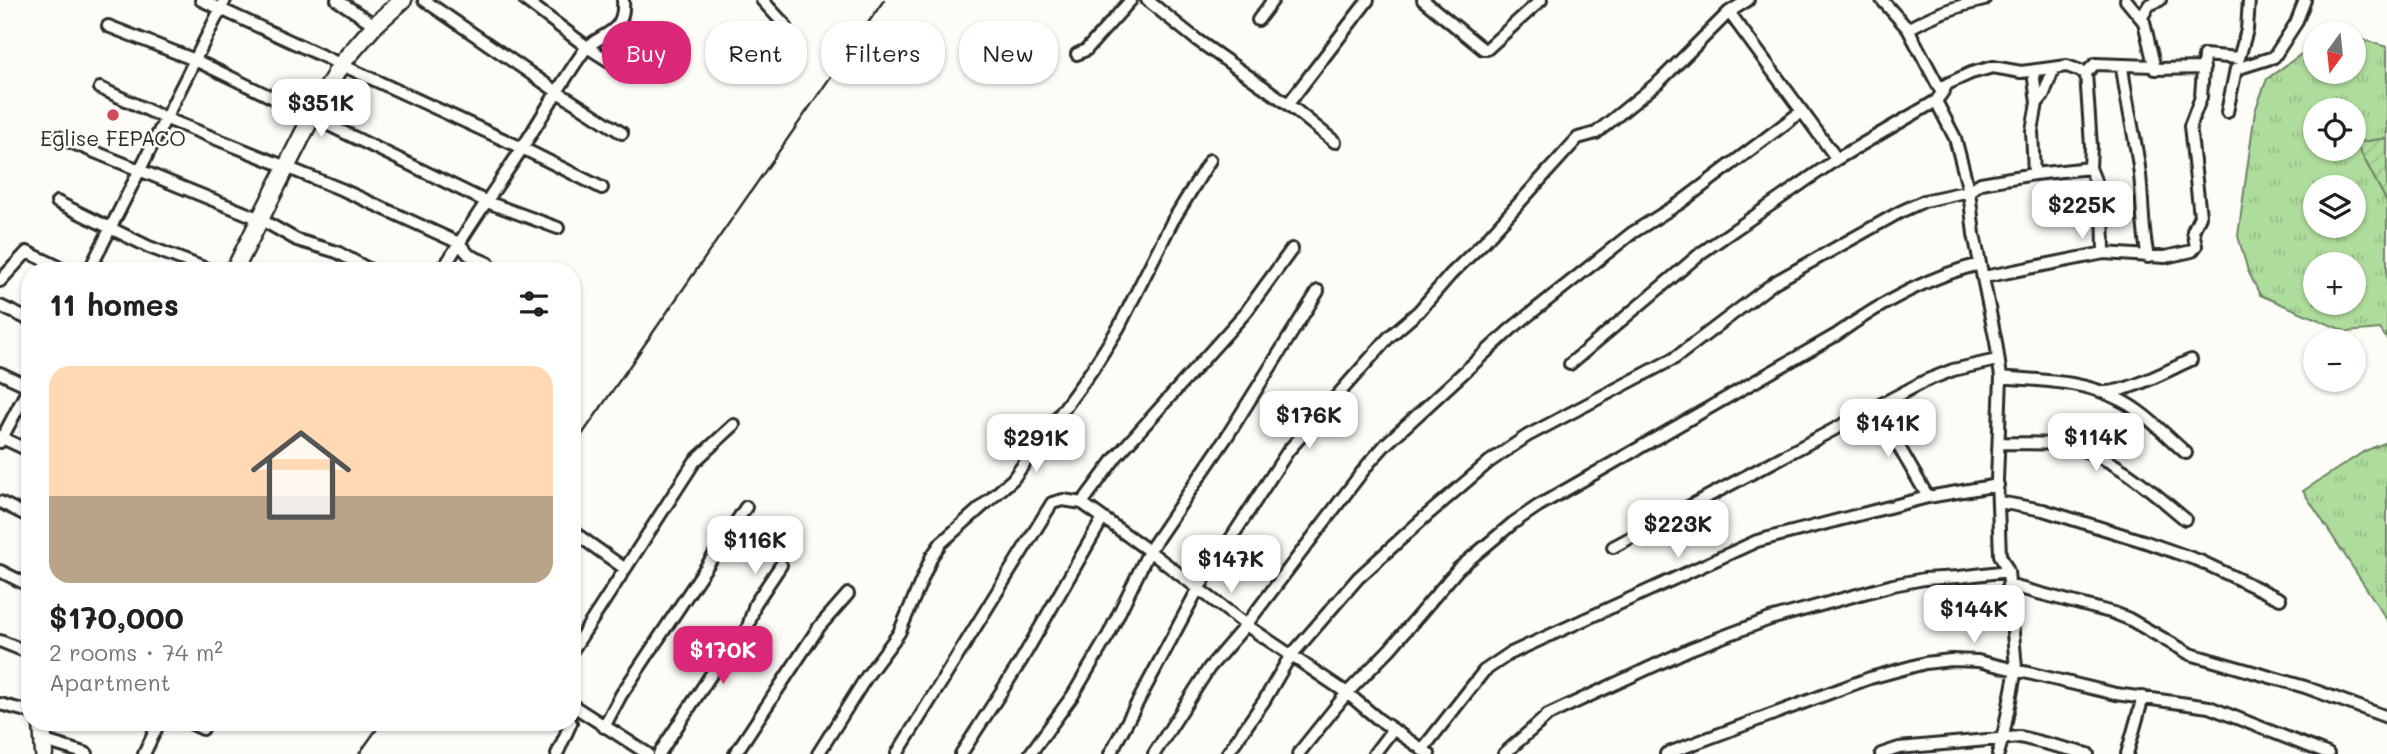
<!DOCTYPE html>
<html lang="en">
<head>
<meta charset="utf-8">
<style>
	body { margin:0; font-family:Mali,sans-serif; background:#f2f2f2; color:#202124; height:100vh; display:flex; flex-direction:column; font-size:26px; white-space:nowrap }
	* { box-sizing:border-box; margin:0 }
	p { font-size:23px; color:#757577 }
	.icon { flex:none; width:38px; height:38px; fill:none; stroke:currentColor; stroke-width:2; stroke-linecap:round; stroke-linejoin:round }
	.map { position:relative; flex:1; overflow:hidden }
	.sheet { position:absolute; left:21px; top:262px; width:560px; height:469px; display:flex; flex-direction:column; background:#fff; border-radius:28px; box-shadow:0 2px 5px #0004 }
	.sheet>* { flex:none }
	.guide { position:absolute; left:602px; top:21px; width:665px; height:63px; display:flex; gap:14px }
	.needle { width:46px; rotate:195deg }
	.fabs { position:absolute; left:2303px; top:21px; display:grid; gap:14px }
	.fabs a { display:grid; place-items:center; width:63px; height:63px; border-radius:50%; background:#fff; box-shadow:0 2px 5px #0004; font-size:35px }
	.price { position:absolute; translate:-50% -60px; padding:0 16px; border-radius:14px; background:#fff; color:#222; font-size:23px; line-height:46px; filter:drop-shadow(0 2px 4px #0008) }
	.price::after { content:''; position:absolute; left:50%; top:42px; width:21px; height:16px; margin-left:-10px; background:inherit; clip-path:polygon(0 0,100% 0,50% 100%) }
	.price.on { background:#db2777; color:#fff }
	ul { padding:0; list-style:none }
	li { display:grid; align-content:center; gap:14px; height:371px; padding:0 28px }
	li span { display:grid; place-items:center; height:217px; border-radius:21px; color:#555 }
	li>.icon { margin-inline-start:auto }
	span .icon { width:126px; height:126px; fill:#fffc; stroke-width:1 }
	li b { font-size:30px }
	h2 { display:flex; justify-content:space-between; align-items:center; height:84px; padding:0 28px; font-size:30px }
	.chip { padding:0 24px; border-radius:28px; background:#fff; box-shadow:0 2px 5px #0004; font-size:24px; line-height:63px }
	.chip.on { background:#db2777; color:#fff }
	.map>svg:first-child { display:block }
	.grass { fill:url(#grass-tufts); stroke:#6c8464; stroke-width:2; fill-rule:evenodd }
	.garden { fill:url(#garden-furrows); stroke:#6c8464; stroke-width:2 }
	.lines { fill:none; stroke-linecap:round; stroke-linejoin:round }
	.street-casing { stroke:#2b2b2b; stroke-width:16 }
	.secondary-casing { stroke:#2b2b2b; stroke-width:21 }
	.street { stroke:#fdfcf7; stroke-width:10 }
	.secondary { stroke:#fdfcf7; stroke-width:16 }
	.rail { stroke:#2b2b2b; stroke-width:2.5 }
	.poi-dot { fill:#d1495b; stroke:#fdfcf7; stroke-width:2.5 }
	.labels { text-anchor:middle; stroke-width:5; stroke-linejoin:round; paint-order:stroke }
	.poi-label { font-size:21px; fill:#2b2b2b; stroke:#fdfcf7 }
</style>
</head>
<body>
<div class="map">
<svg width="2387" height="754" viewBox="0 0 2387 754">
	<defs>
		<pattern id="grass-tufts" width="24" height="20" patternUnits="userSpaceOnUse" patternTransform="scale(1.75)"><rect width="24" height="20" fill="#aedc9c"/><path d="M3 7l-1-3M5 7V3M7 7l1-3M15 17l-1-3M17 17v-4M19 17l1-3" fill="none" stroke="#96bd87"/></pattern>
		<pattern id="garden-furrows" width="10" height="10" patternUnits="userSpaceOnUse" patternTransform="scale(1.75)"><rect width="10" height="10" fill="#aedc9c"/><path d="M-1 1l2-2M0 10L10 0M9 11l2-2" fill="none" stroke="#96bd87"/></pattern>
	</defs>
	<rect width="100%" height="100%" fill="#fdfcf7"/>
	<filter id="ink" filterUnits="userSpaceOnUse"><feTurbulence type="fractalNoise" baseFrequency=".0143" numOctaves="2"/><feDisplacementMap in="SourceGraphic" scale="14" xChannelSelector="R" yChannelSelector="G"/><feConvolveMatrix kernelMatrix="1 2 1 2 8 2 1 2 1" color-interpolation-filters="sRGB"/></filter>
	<g filter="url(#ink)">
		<!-- grass -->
		<path class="grass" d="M2354 37 2387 47V138L2356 143 2387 202V339L2380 329 2347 332 2260 295 2248 271 2238 236 2255 111 2267 79 2315 44V72H2354ZM2315 110H2354V149H2315ZM2315 187H2354V226H2315ZM2315 264H2354V303H2315Z
			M2387 442V620L2303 491 2365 451Z"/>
		<!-- garden -->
		<path class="garden" d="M2387 138V202L2356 143Z"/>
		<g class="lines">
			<defs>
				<path id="street" d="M201 0 522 148 602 188
					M337 0 375 25
					M424 0 556 91 622 133
					M525 0 587 47 617 66
					M762 0 785 25
					M1147 0 1197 40 1288 104 1335 142
					M1423 0 1483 49H1487L1541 0
					M1882 0 1908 29 1942 93 1936 101 1955 138 1969 191 1974 234 1996 342 2001 377 1997 480 2000 555 2008 571 2016 669 2003 737 1998 754
					M2126 0 2144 22 2155 69 2204 68
					M1729 12 1837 159
					M2142 17 2149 5 2160 0
					M1258 20 1273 0
					M108 26 195 60 487 202 558 228
					M1908 29C1933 14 1956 6 1984 0
					M1077 54 1086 50 1131 0
					M2122 66C2126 103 2136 138 2140 175 2143 203 2142 230 2148 257
					M2033 71 2037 103
					M2086 73 2091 146 2090 168 2103 200 2104 253
					M100 88 167 119 343 190 459 243 469 255 488 263
					M1942 93 1947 84 1971 73 1993 67 2021 72 2067 66 2086 73 2095 64 2153 66
					M1288 104 1368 0
					M2227 112 2236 69 2274 57 2296 23 2305 0
					M58 137 260 219 297 240 337 252 372 271
					M2034 174 2032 131 2037 103 2043 96 2054 68
					M57 202 149 247 212 271
					M89 271 225 0
					M442 271C466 230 494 191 521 150 542 117 561 83 584 51 598 32 626 37 623 0
					M1984 277 2104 253 2165 257 2192 251 2196 246 2193 231 2200 216 2190 126 2201 97 2204 55 2239 58 2247 30 2249 0
					M0 281 27 252 68 271
					M0 306 30 320
					M1570 364 1701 253 1837 159 1936 101
					M0 373 30 387
					M2001 377C2040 381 2082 380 2118 399 2144 411 2165 435 2186 453
					M2102 392C2125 394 2168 370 2191 360
					M1874 409 1881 427 1899 447 1928 497
					M0 437 30 451
					M0 442 30 385
					M2000 443C2024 444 2053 441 2076 448 2119 460 2151 491 2185 519
					M0 502 30 517
					M1999 502 2043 510 2146 542 2200 561 2280 599
					M1082 503 1149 551 1246 625 1347 693 1378 719 1429 754
					M572 531 624 568
					M1613 547 1925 381 1953 370 1997 360
					M0 571 30 586
					M2008 585 2114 613 2129 619 2190 654 2305 687 2387 717
					M0 641 30 653
					M572 651 695 461 734 425
					M0 704 30 712
					M572 705 648 754
					M190 723 203 729
					M604 727 621 695 746 507
					M45 741 87 754
					M1422 750 1484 671 1509 654 1757 541 1928 497 1998 485
					M144 754 159 723
					M557 754 571 723
					M659 754 722 658 747 630 755 604 781 565
					M735 754 819 627 848 594
					M818 754 867 676 899 633 932 556 941 543 1013 479 1092 370 1119 327 1172 222 1210 160
					M897 754 1052 503 1063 500 1082 503 1116 457 1246 312 1292 249
					M961 754 1021 661 1103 518
					M1030 754 1073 695 1109 634 1149 551 1226 438 1318 291
					M1110 754 1198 589 1288 451 1389 337 1419 311 1451 274 1483 243 1578 138 1596 133 1660 81 1729 12 1748 0
					M1154 754 1209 668 1246 625 1369 463 1386 444 1511 329 1632 233 1680 203 1802 111
					M1227 754 1264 701 1289 658 1358 578 1426 516 1489 462 1527 436 1675 358 1775 282 1900 212 1924 201 1969 191 1981 183 2034 174 2090 168
					M1298 754 1347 693 1390 649 1458 569 1513 523 1538 506 1836 335C1878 305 1930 276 1980 264
					M1374 754 1393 729
					M1504 754 1548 715 1690 649 1770 619 1893 585 1924 579 1959 577 2008 571
					M1666 754 1870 678 1925 663 1951 660 1978 661 2116 694 2209 707 2328 754
					M1881 754 1899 748 2020 737 2088 754
					M2127 754 2143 697"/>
				<path id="secondary" d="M234 271 311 118 341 64 375 25 403 0
					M42 723 44 754"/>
			</defs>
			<!-- street casing -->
			<use href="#street" class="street-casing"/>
			<!-- secondary casing -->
			<use href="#secondary" class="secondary-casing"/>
			<!-- street -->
			<use href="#street" class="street"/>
			<!-- secondary -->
			<use href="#secondary" class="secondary"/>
			<!-- rail -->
			<path class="rail" d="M572 449 884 0
				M359 754 381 723"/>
		</g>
	</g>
	<!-- markers -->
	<circle class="poi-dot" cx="113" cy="115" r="7"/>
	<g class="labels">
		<!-- poi labels -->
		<g class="poi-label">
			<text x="113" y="146">Eglise FEPACO</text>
		</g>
	</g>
</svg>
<div class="fabs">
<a><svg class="needle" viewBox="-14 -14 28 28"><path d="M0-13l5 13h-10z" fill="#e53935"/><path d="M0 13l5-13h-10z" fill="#757577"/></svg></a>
<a><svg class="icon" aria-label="locate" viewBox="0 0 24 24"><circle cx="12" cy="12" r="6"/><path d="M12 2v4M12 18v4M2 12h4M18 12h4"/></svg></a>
<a><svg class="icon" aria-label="layers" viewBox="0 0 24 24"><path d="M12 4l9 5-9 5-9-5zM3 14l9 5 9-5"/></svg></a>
<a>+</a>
<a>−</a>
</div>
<b class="price" style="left:321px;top:139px">$351K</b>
<b class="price" style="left:2082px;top:241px">$225K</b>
<b class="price" style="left:1309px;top:451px">$176K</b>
<b class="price" style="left:1888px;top:459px">$141K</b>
<b class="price" style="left:2096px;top:473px">$114K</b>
<b class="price" style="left:1036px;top:474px">$291K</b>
<b class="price" style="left:1678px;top:560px">$223K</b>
<b class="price" style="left:755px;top:576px">$116K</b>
<b class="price" style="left:1231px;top:595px">$147K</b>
<b class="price" style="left:1974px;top:645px">$144K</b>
<b class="price on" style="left:723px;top:686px">$170K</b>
<div class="guide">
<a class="chip on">Buy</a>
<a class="chip">Rent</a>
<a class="chip">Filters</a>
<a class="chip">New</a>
</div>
<section class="sheet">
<h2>11 homes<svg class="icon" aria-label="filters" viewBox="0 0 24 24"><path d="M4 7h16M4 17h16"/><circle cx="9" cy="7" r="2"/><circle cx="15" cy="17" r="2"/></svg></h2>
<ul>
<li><span style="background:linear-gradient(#ffd9b3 60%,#b9a48a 0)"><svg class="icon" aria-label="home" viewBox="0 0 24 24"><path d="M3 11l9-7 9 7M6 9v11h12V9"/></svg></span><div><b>$170,000</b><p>2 rooms · 74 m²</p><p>Apartment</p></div></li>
</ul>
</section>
</div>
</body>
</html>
